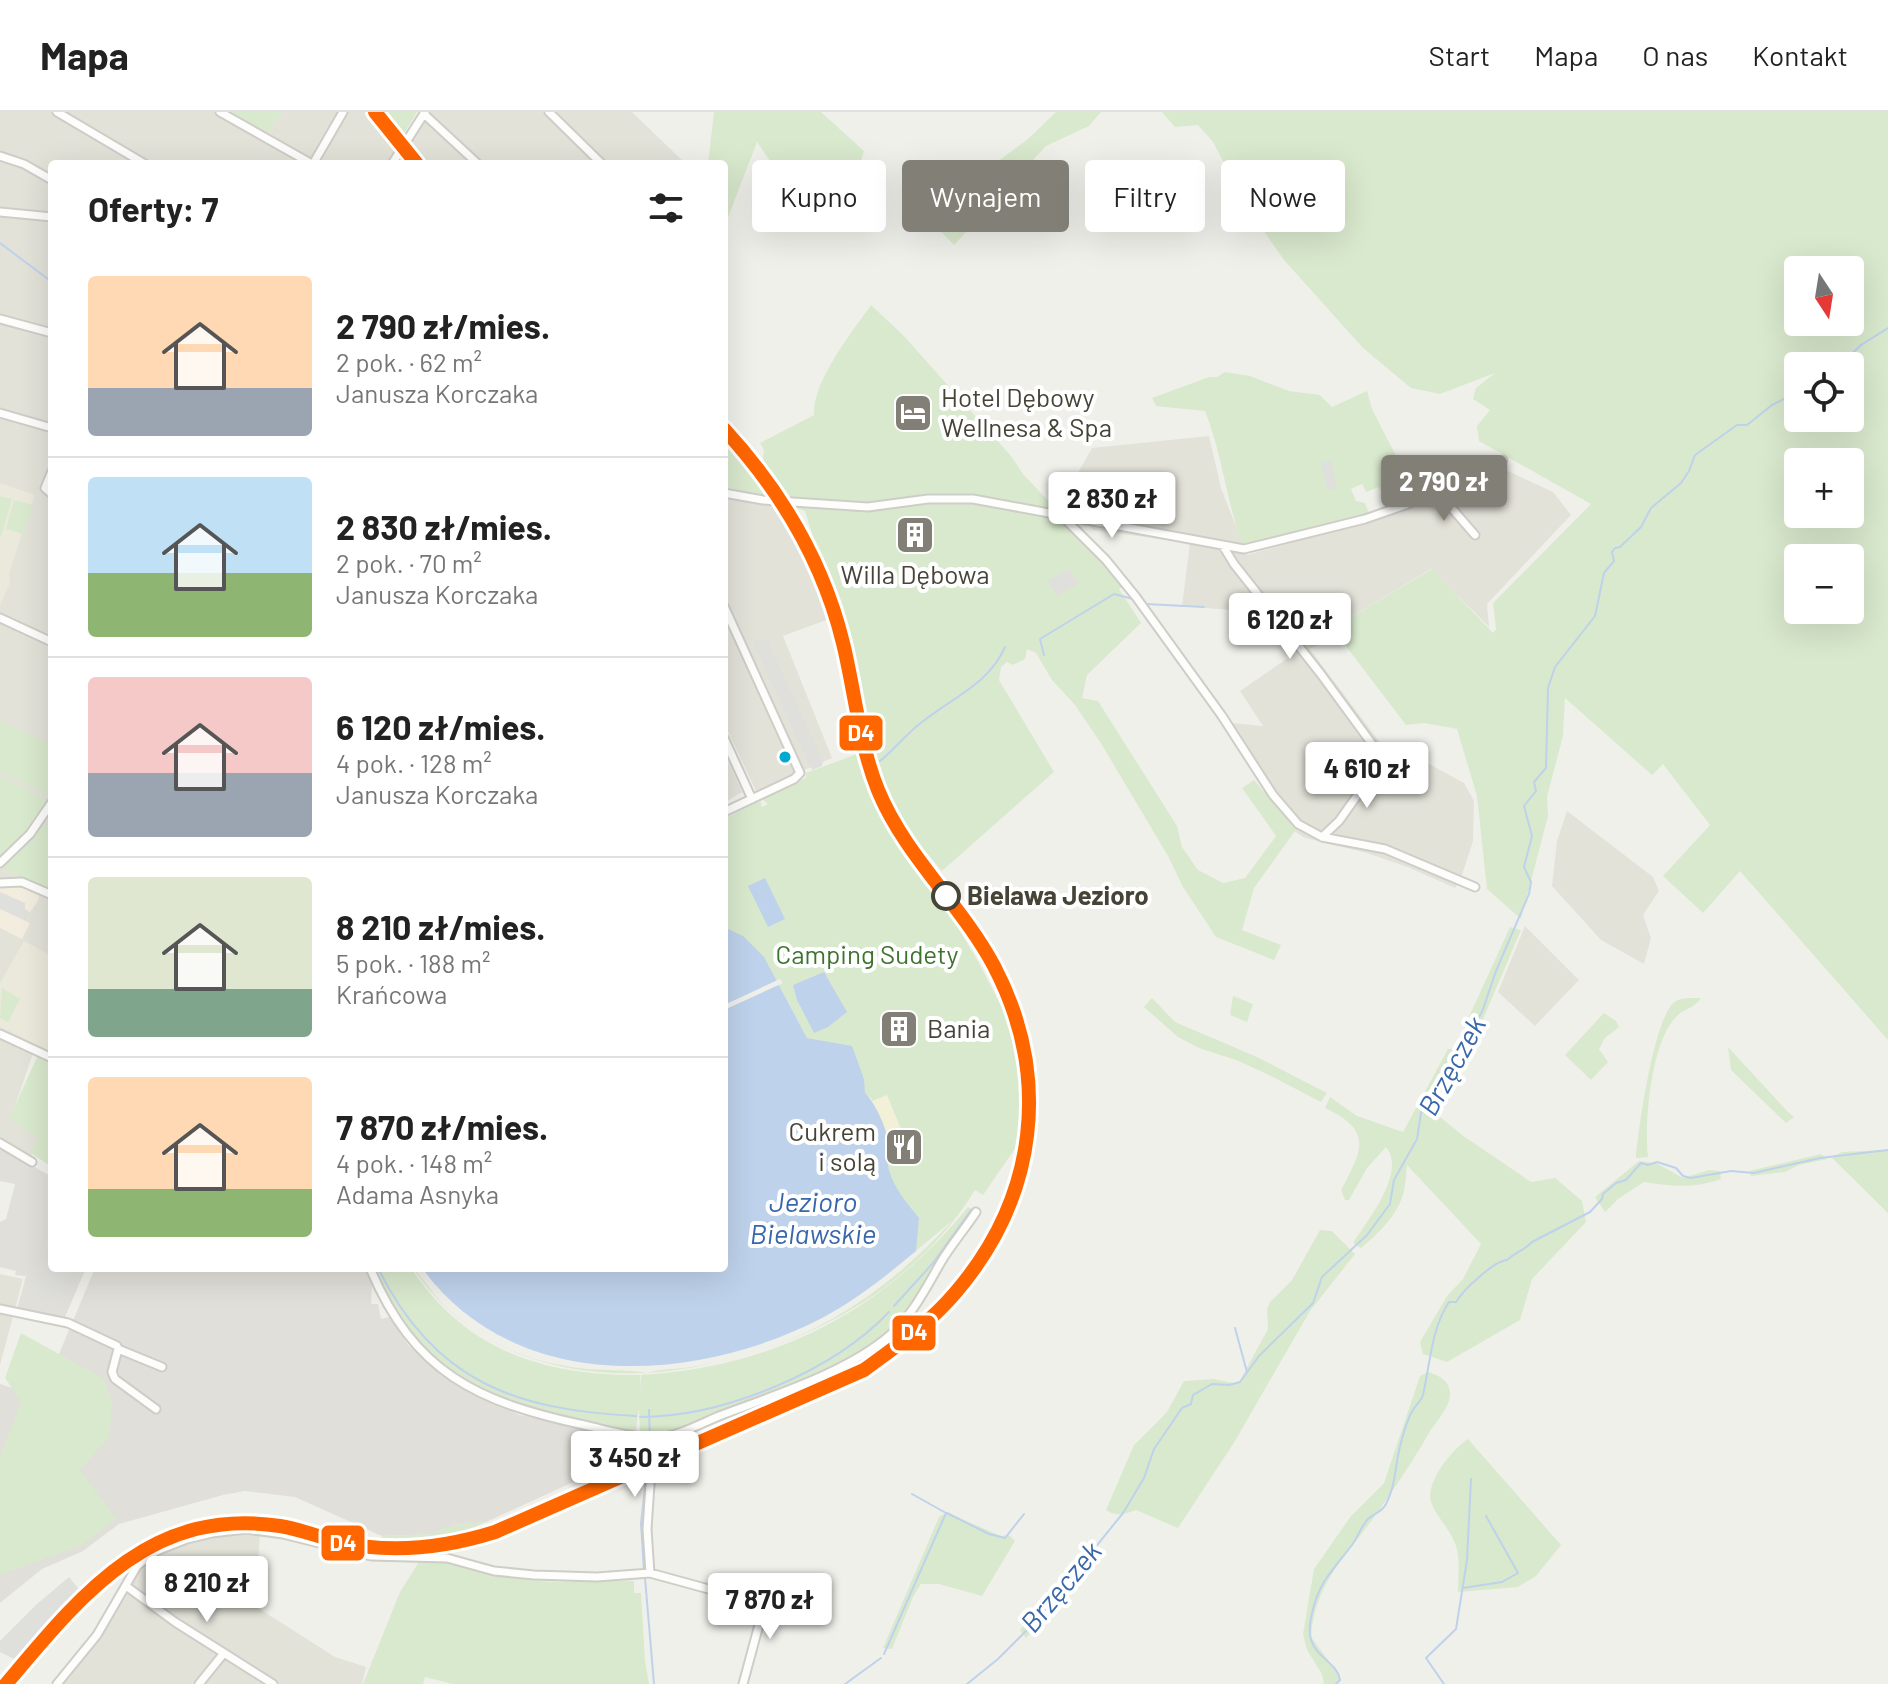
<!DOCTYPE html>
<html lang="pl">
<head>
<meta charset="utf-8">
<style>
	body { margin:0; font-family:Barlow,sans-serif; background:#f2f2f2; color:#222; height:100vh; display:flex; flex-direction:column; font-size:30px; white-space:nowrap }
	* { box-sizing:border-box; margin:0 }
	p { font-size:26px; color:#767676 }
	.icon { flex:none; width:44px; height:44px; fill:none; stroke:currentColor; stroke-width:2; stroke-linecap:round; stroke-linejoin:round }
	.map { position:relative; flex:1; overflow:hidden }
	.panel { position:absolute; left:48px; top:48px; width:680px; height:1112px; display:flex; flex-direction:column; background:#fff; border-radius:8px; box-shadow:0 8px 32px #0002 }
	.panel>* { flex:none }
	.hud { position:absolute; left:752px; top:48px; width:760px; height:72px; display:flex; gap:16px }
	.needle { width:52px; rotate:168deg }
	.buttons { position:absolute; left:1784px; top:144px; display:grid; gap:16px }
	.buttons a { display:grid; place-items:center; width:80px; height:80px; border-radius:8px; background:#fff; box-shadow:0 8px 32px #0002; font-size:40px }
	.price { position:absolute; translate:-50% -68px; padding:0 18px; border-radius:8px; background:#fff; color:#222; font-size:26px; line-height:52px; filter:drop-shadow(0 2px 4px #0008) }
	.price::after { content:''; position:absolute; left:50%; top:48px; width:24px; height:18px; margin-left:-12px; background:inherit; clip-path:polygon(0 0,100% 0,50% 100%) }
	.price.active { background:#828076; color:#fff }
	ul { padding:0; list-style:none }
	li { display:flex; align-items:center; gap:24px; height:200px; padding:0 40px }
	li+li { border-top:2px solid #e0e0e0 }
	li span { display:grid; place-items:center; flex:none; width:224px; height:160px; border-radius:8px; color:#555 }
	li>.icon { margin-inline-start:auto }
	span .icon { width:96px; height:96px; fill:#fffc; stroke-width:1 }
	li b { font-size:34px }
	h2 { display:flex; justify-content:space-between; align-items:center; height:96px; padding:0 40px; font-size:34px }
	.pill { padding:0 28px; border-radius:8px; background:#fff; box-shadow:0 8px 32px #0002; font-size:28px; line-height:72px }
	.pill.active { background:#828076; color:#fff }
	header { display:flex; align-items:center; gap:48px; box-sizing:border-box; height:112px; padding:0 40px; background:#fff; border-bottom:2px solid #e0e0e0 }
	header strong { font-size:38px }
	nav { display:flex; gap:44px; margin-inline-start:auto; font-size:28px }
	.map>svg:first-child { display:block }
	.residential { fill:#e3e2d9 }
	.commercial { fill:#f2eddf }
	.industrial { fill:#e0dfd9 }
	.education { fill:#eae9db }
	.green { fill:#d9e9cd; fill-rule:evenodd }
	.sand { fill:#f2f1d7 }
	.parking { fill:#dfdfdb }
	.water { fill:#bed2eb }
	.pier { fill:#f0f0eb }
	.lines { fill:none; stroke-linecap:round; stroke-linejoin:round }
	.stream { stroke:#bed2eb; stroke-width:2 }
	.minor-casing { stroke:#cecdc8; stroke-width:11 }
	.minor { stroke:#fdfdfc; stroke-width:7 }
	.rail-1-casing { stroke:#fff; stroke-width:20 }
	.rail-1 { stroke:#f60; stroke-width:14 }
	.bus-dot { fill:#00a9ce; stroke:#fff; stroke-width:3 }
	.stop-dot { fill:#fff; stroke:#464337; stroke-width:4 }
	.labels { text-anchor:middle; stroke-width:8; stroke-linejoin:round; paint-order:stroke }
	.poi-label { font-size:26px; fill:#464337; stroke:#fff; text-anchor:start }
	.stop-label { font-size:26px; font-weight:bold; fill:#464337; stroke:#fff; text-anchor:start }
	.park-label { font-size:26px; fill:#3d732f; stroke:#fff }
	.water-label { font-size:28px; font-style:italic; fill:#3867aa; stroke:#fff }
	.line-badge { stroke:#fff; stroke-width:3 }
	.badge-label { font-size:22px; text-anchor:middle; font-weight:bold; fill:#fff }
</style>
</head>
<body>
<header>
<strong>Mapa</strong>
<nav><a>Start</a><a>Mapa</a><a>O nas</a><a>Kontakt</a></nav>
</header>
<div class="map">
<svg width="1888" height="1572" viewBox="0 0 1888 1572">
	<rect width="100%" height="100%" fill="#f0f0eb"/>
	<!-- residential -->
	<path class="residential" d="M0 0H232L268 20 282 0H369L395 33 402 25 420 14 427 0H632L686 52H423L408 35 396 52H52V948L34 938 11 1006 40 1027 30 1045 0 1032Z
		M1209 324 1221 376 1247 443 1356 413 1437 384 1497 354 1553 380 1571 403 1487 492 1489 515 1431 457 1306 532 1385 637 1400 636 1464 671 1474 689 1473 729 1460 769 1455 776 1410 756 1367 741 1305 726 1282 711 1226 614 1231 611 1263 614 1240 579 1298 539 1266 501 1182 494 1190 431 1093 418 1065 384 1092 336Z
		M724 385 760 393 780 394 810 451 829 507 783 524 832 646 756 679 724 611Z
		M724 640 742 680 724 691Z
		M1567 699 1653 765 1659 779 1643 803 1651 826 1644 852 1601 828 1552 774 1557 729Z
		M1525 814 1579 868 1535 914 1498 880Z
		M0 1162 23 1167 0 1253Z
		M237 1422H260L255 1494 335 1545 366 1555 362 1572H279L164 1499 131 1474 140 1456 160 1441 201 1426Z
		M129 1479 268 1572H61L103 1520Z"/>
	<!-- commercial -->
	<path class="commercial" d="M13 770 40 780 38 789 30 800 26 809 30 811 22 827 0 816V773Z"/>
	<!-- industrial -->
	<path class="industrial" d="M0 1035 52 1065V1156H86L65 1205 17 1197 26 1164 15 1163 16 1159 0 1155V1110L6 1107 15 1072 0 1069Z
		M95 1156H365L372 1171 371 1192H378L381 1207 389 1205 408 1233 438 1258 469 1279 519 1303 637 1329V1341L486 1410 454 1413 437 1422 382 1424 295 1385 245 1379 223 1383 119 1412 83 1439 42 1457 0 1491V1272L41 1285Z"/>
	<!-- education -->
	<path class="education" d="M0 371 35 383 9 461 10 471 0 493Z
		M24 829 52 844V940L0 915V871Z"/>
	<!-- green -->
	<path class="green" d="M232 0H282L268 21Z
		M382 0H417L402 25Z
		M714 0H821L864 39 861 49 819 95 788 75 757 30 724 116V52H708Z
		M1056 0H1101L1089 14 1046 34 954 133 937 116C962 70 985 60 1024 30 1035 21 1045 10 1056 0Z
		M1162 0H1888V928L1740 759 1703 801 1663 764 1710 713 1663 652 1652 663 1565 586 1563 624 1547 685 1548 704 1521 807 1487 777 1477 684 1457 617 1424 611 1406 613 1339 525 1309 537 1306 532 1432 457 1493 521 1496 517 1493 491 1591 392 1479 329 1477 314 1490 298 1473 287 1476 276 1495 261 1440 282 1411 276 1363 236 1284 148 1249 98 1213 30 1198 13 1175 15ZM1798 158H1850V210H1798ZM1798 254H1850V306H1798ZM1798 350H1850V402H1798ZM1850 446V498H1798V446Z
		M871 193 903 223 1011 344 1023 362 1086 429 1123 475 1119 477 1141 511 1087 563 1082 586 1098 589 1177 714 1182 735 1198 758 1223 771 1245 766 1276 724 1242 676 1254 668 1283 703 1297 716 1254 776 1242 818 1281 833 1274 848 1216 825 1183 775 1168 744 1102 633 1075 593 1052 568 1036 541 1027 537 1025 547 1013 553 1007 550 1001 555 999 568 1054 660 942 759 915 727 907 723C860 634 856 530 813 440L817 438 805 399 791 394 763 348 764 338 760 331 814 303C812 270 852 220 871 193Z
		M1225 260 1250 264 1289 279 1320 283 1332 295 1367 279 1372 297 1415 381 1388 395 1379 375 1366 380 1362 372 1351 377 1356 389 1365 391 1369 401 1259 432 1242 433C1227 390 1222 342 1205 299L1156 294 1152 286 1209 265H1217Z
		M724 326 776 384H762L724 375Z
		M0 384 12 387 0 427Z
		M14 388 32 393 24 422 6 417Z
		M0 609 52 633V684L0 660Z
		M857 642 871 682 884 708 941 788 975 844 1003 897 1014 929 1022 981 1021 1028 983 1083 975 1078C907 1189 776 1251 648 1261 657 1257 672 1257 684 1256 700 1254 716 1251 732 1247 820 1225 892 1175 953 1108L911 1143 917 1121 904 1091 882 1055 890 1045 888 1024 871 986 862 982 864 965 817 929 807 926 779 873 724 818V707L760 688 762 695 768 692 762 687 806 666V661Z
		M0 664 50 690 29 718 0 747Z
		M43 711 52 716V780L2 757Z
		M1510 815 1521 818 1478 919 1470 932 1465 935 1458 929Z
		M2 876 20 887 8 910 0 906Z
		M1233 884 1253 892 1247 910 1230 903Z
		M1152 886 1175 910 1257 945 1327 981 1321 990 1265 961 1236 948 1199 936 1178 925 1144 895Z
		M1701 886C1694 897 1684 896 1676 905 1651 930 1644 1011 1648 1045L1636 1046C1638 1020 1654 901 1676 889 1682 885 1693 886 1701 886Z
		M1604 901 1616 909 1619 915 1605 926 1599 937 1608 950 1591 968 1565 943Z
		M1728 935 1788 1000 1794 1005 1786 1011 1731 958Z
		M1448 937H1455L1459 943 1429 996 1462 1023 1531 1070 1555 1066 1582 1089 1586 1110 1532 1167 1520 1208 1447 1250 1423 1242 1420 1230 1447 1184 1463 1167 1481 1132 1407 1053C1406 1061 1406 1070 1404 1079 1398 1103 1379 1121 1361 1136L1353 1131C1367 1109 1407 1060 1386 1035L1367 1056 1349 1088H1345L1341 1078C1362 1039 1374 1019 1325 996L1330 985 1357 1004 1403 1020Z
		M38 943 52 951V1055L31 1041 39 1027 9 1007Z
		M1888 1038V1101L1831 1045 1842 1040Z
		M1821 1042 1827 1047 1799 1053 1785 1060 1751 1064 1749 1059Z
		M1639 1049 1656 1051 1683 1066 1709 1058 1720 1059 1721 1067C1693 1077 1672 1074 1644 1070L1618 1087 1605 1100 1595 1085Z
		M968 1095 974 1098 916 1190 886 1224 863 1240 776 1281 738 1293 726 1299 672 1318 640 1321 639 1296 636 1317 633 1320 502 1289 452 1260 437 1250 401 1212 372 1156H411C466 1239 544 1264 640 1263V1277L641 1263C776 1255 883 1199 968 1095Z
		M1320 1118 1332 1119 1355 1142 1310 1199 1235 1329 1178 1416 1136 1398C1126 1402 1116 1405 1106 1398L1134 1333 1167 1300 1184 1269 1214 1267 1238 1272 1268 1217 1267 1197 1270 1190 1292 1168Z
		M413 1156C423 1166 431 1179 441 1190 478 1228 526 1250 579 1256 601 1259 627 1257 647 1261 554 1265 466 1236 413 1156Z
		M389 1204C453 1296 537 1305 638 1327L637 1329C556 1311 495 1305 428 1250 413 1237 396 1221 389 1204Z
		M21 1221 104 1267 112 1290 109 1325 80 1358 116 1407 82 1433 3 1462 0 1461V1346L21 1289 5 1266Z
		M1428 1260C1440 1264 1451 1269 1450 1284 1449 1296 1435 1311 1429 1321 1412 1351 1392 1380 1372 1408 1343 1448 1315 1472 1311 1525L1340 1564 1338 1572H1324L1322 1562 1307 1538 1303 1522 1314 1457 1351 1404 1384 1371 1420 1264Z
		M1468 1327 1561 1433 1536 1464 1518 1475 1458 1480C1458 1463 1461 1444 1454 1429 1448 1415 1436 1404 1431 1390 1425 1371 1452 1337 1468 1327Z
		M944 1402H950L1001 1424 1009 1423 1015 1429 982 1484 939 1472H921L913 1485 892 1537 883 1536 939 1405Z
		M486 1410C453 1426 417 1427 380 1427L382 1424 437 1422V1419L454 1413Z
		M419 1450C451 1447 494 1464 529 1468 564 1472 599 1468 634 1469V1481H641L645 1549 649 1572H453L425 1565 423 1572H363L400 1480Z
		M1076 1452 1085 1453 1087 1456 1026 1526 1020 1518Z"/>
	<!-- sand -->
	<path class="sand" d="M887 983 906 1029 899 1032 896 1041 890 1042 888 1024 872 989Z"/>
	<!-- parking -->
	<path class="parking" d="M1331 348 1337 376 1327 378 1321 350Z
		M1069 457 1079 471 1057 484 1047 468Z
		M763 527 768 530 823 649 822 654 812 658 753 530Z
		M0 780 25 791V797L30 800 26 809 0 797Z
		M48 1151 52 1156 76 1164 63 1193 34 1181Z
		M69 1465 81 1480 54 1504 16 1548 0 1540V1529L37 1492Z"/>
	<!-- water -->
	<path class="water" d="M765 766 785 807 768 815 748 774Z
		M724 815 743 824 764 845 807 926 852 934 864 967 865 981C876 992 887 1017 889 1033 890 1042 886 1049 889 1058 894 1077 908 1092 919 1106L916 1139C886 1164 856 1188 822 1206 695 1272 514 1283 422 1156H724Z
		M824 860 847 900 828 915 814 921 797 888 793 873Z"/>
	<!-- pier -->
	<path class="pier" d="M780 867 783 871 724 898V893Z"/>
	<g class="lines">
		<!-- stream -->
		<path class="stream" d="M0 131 52 170
			M1839 254 1861 233 1888 216
			M1146 492 1204 495
			M1044 543 1040 527 1114 482 1133 487
			M880 649C895 637 907 621 922 610 953 585 989 572 1005 535
			M378 1156C434 1270 516 1298 636 1304
			M894 1194 933 1151 971 1098
			M1235 1216 1247 1260
			M640 1305C723 1305 832 1260 889 1200
			M947 1401 989 1422 1005 1426 1024 1402
			M644 1460 641 1411 650 1330 649 1298
			M645 1466 654 1572
			M1463 1476 1502 1470 1518 1461 1486 1404
			M884 1542 946 1401 912 1382
			M845 1572 881 1546
			M967 1572 998 1547 1036 1509 1123 1401 1144 1366 1154 1337 1182 1296 1191 1292 1193 1283 1212 1272 1229 1273 1240 1270 1259 1244 1313 1191 1322 1165 1367 1123 1390 1092 1394 1068 1417 1027 1421 1001 1482 900 1496 859 1529 782 1531 770 1524 755 1532 724 1524 694 1536 679 1534 670 1546 656 1548 576 1555 555 1595 504 1604 461 1614 449 1612 440 1615 436 1620 435 1641 415 1651 396 1681 371 1689 359 1695 343 1737 313H1747L1772 293 1798 280
			M1336 1572 1340 1568C1337 1547 1306 1545 1310 1512 1316 1472 1330 1462 1352 1433 1358 1425 1361 1414 1368 1407 1375 1401 1382 1400 1386 1392 1395 1375 1395 1357 1399 1339 1402 1326 1406 1309 1413 1298 1416 1292 1421 1290 1423 1283 1430 1253 1431 1217 1449 1190H1456C1464 1177 1494 1149 1507 1148 1516 1140 1525 1138 1532 1130L1590 1100 1602 1087 1603 1082 1616 1071 1626 1068 1641 1051 1648 1053 1657 1050 1676 1056 1683 1064 1691 1066 1731 1059 1754 1061 1820 1046 1888 1038
			M1444 1572 1426 1546 1456 1517 1467 1448 1471 1367"/>
		<defs>
			<path id="minor" d="M57 0 145 52
				M220 0 312 52
				M549 0 602 52
				M424 2 478 52
				M0 44 24 52 52 68
				M313 52 343 0
				M392 52 425 0
				M0 100 52 105
				M0 207 52 221
				M0 301 52 316
				M52 359 45 376 52 382
				M1436 378 1475 423
				M724 381 763 388 868 395 928 387H973L1244 437 1365 407 1408 392 1480 355 1503 348
				M1063 405 1106 448 1136 485 1222 604 1273 683 1298 712 1322 725 1385 737 1475 775
				M1223 434 1234 452 1320 561 1383 647 1339 709 1322 725
				M724 494 800 661 794 667 724 700
				M0 506 52 530
				M724 626 752 687
				M0 751 30 722 52 690
				M0 771 22 770 52 783
				M0 922 52 946
				M0 1031 32 1050
				M370 1156C414 1261 477 1290 584 1313 607 1318 632 1326 656 1326 676 1325 700 1312 719 1304 772 1284 839 1263 884 1228 910 1208 925 1178 941 1150 951 1133 965 1117 976 1100
				M0 1197 68 1211 117 1234 118 1237 162 1255
				M118 1237 112 1260 115 1267 156 1297
				M650 1461 647 1417 651 1358 661 1325
				M126 1474 175 1510 273 1572
				M57 1572 97 1523 137 1454 156 1439 187 1427 212 1421 246 1417 283 1422 371 1444 447 1446 494 1459 534 1463 597 1465 650 1461 756 1490 760 1509 743 1572
				M199 1572 224 1541"/>
		</defs>
		<!-- minor casing -->
		<use href="#minor" class="minor-casing"/>
		<!-- minor -->
		<use href="#minor" class="minor"/>
		<defs>
			<path id="rail-1" d="M375 0 417 52
				M6 1572C81 1483 151 1394 280 1414 300 1417 319 1425 339 1430 392 1442 444 1436 495 1420L864 1258C897 1234 930 1211 956 1180 1037 1085 1052 965 994 854 961 792 905 744 878 678 859 631 855 580 843 531 823 449 781 379 724 317"/>
		</defs>
		<!-- rail-1 casing -->
		<use href="#rail-1" class="rail-1-casing"/>
		<!-- rail-1 -->
		<use href="#rail-1" class="rail-1"/>
	</g>
	<!-- icons -->
	<defs>
		<symbol id="hotel-square" viewBox="-11 -11 22 22"><rect x="-9" y="-9" width="18" height="18" rx="4" fill="#828076" stroke="#fff"/><path d="M-6-4.5h1.5V1H6V5H4.5V3h-9V5H-6ZM-4 0a1.8 1.8 0 1 1 3.6 0ZM.5 0V-2.5h3Q6-2.5 6 0Z" fill="#fff"/></symbol>
		<symbol id="building-square" viewBox="-11 -11 22 22"><rect x="-9" y="-9" width="18" height="18" rx="4" fill="#828076" stroke="#fff"/><path d="M-4-6H4V6H1V3H-1V6H-4ZM-2.5-4.3h1.7v1.8h-1.7ZM.8-4.3h1.7v1.8H.8ZM-2.5-1h1.7V.8h-1.7ZM.8-1h1.7V.8H.8Z" fill="#fff"/></symbol>
		<symbol id="restaurant-square" viewBox="-11 -11 22 22"><rect x="-9" y="-9" width="18" height="18" rx="4" fill="#828076" stroke="#fff"/><path d="M-5-6h1v4h1v-4h1v4h1v-4h1v5L-1.5 .5V6h-2V.5L-5-1ZM5-6V6H3V1.5H1.5Q1.5-4 5-6Z" fill="#fff"/></symbol>
	</defs>
	<g fill-rule="evenodd">
		<use href="#hotel-square" x="891" y="279" width="44" height="44"/>
		<use href="#building-square" x="893" y="401" width="44" height="44"/>
		<use href="#building-square" x="877" y="895" width="44" height="44"/>
		<use href="#restaurant-square" x="882" y="1013" width="44" height="44"/>
	</g>
	<!-- markers -->
	<circle class="bus-dot" cx="785" cy="645" r="7"/>
	<circle class="stop-dot" cx="946" cy="784" r="13"/>
	<g class="labels">
		<!-- poi labels -->
		<g class="poi-label">
			<text x="941" y="295">Hotel Dębowy<tspan x="941" dy="30">Wellnesa &amp; Spa</tspan></text>
			<text x="915" y="472" text-anchor="middle">Willa Dębowa</text>
			<text x="927" y="926">Bania</text>
			<text x="876" y="1029" text-anchor="end">Cukrem<tspan x="876" dy="30">i solą</tspan></text>
		</g>
		<!-- stop labels -->
		<g class="stop-label">
			<text x="967" y="793">Bielawa Jezioro</text>
		</g>
		<!-- park labels -->
		<g class="park-label">
			<text x="867" y="852">Camping Sudety</text>
		</g>
		<!-- water labels -->
		<g class="water-label">
			<text transform="translate(1452 954) rotate(-61)" y="10">Brzęczek</text>
			<text x="813" y="1100">Jezioro<tspan x="813" dy="32">Bielawskie</tspan></text>
			<text transform="translate(1061 1475) rotate(-50)" y="10">Brzęczek</text>
		</g>
	</g>
	<g class="line-badge">
		<rect x="838" y="602" width="46" height="38" rx="8" fill="#f60"/>
		<rect x="891" y="1202" width="46" height="38" rx="8" fill="#f60"/>
		<rect x="320" y="1412" width="46" height="38" rx="8" fill="#f60"/>
	</g>
	<g class="badge-label">
		<text x="861" y="629">D4</text>
		<text x="914" y="1228">D4</text>
		<text x="343" y="1439">D4</text>
	</g>
</svg>
<div class="buttons">
<a><svg class="needle" viewBox="-14 -14 28 28"><path d="M0-13l5 13h-10z" fill="#e53935"/><path d="M0 13l5-13h-10z" fill="#767676"/></svg></a>
<a><svg class="icon" aria-label="locate" viewBox="0 0 24 24"><circle cx="12" cy="12" r="6"/><path d="M12 2v4M12 18v4M2 12h4M18 12h4"/></svg></a>
<a>+</a>
<a>−</a>
</div>
<b class="price active" style="left:1444px;top:411px">2 790 zł</b>
<b class="price" style="left:1112px;top:428px">2 830 zł</b>
<b class="price" style="left:1290px;top:549px">6 120 zł</b>
<b class="price" style="left:1367px;top:698px">4 610 zł</b>
<b class="price" style="left:635px;top:1387px">3 450 zł</b>
<b class="price" style="left:207px;top:1512px">8 210 zł</b>
<b class="price" style="left:770px;top:1529px">7 870 zł</b>
<div class="hud">
<a class="pill">Kupno</a>
<a class="pill active">Wynajem</a>
<a class="pill">Filtry</a>
<a class="pill">Nowe</a>
</div>
<section class="panel">
<h2>Oferty: 7<svg class="icon" aria-label="filters" viewBox="0 0 24 24"><path d="M4 7h16M4 17h16"/><circle cx="9" cy="7" r="2"/><circle cx="15" cy="17" r="2"/></svg></h2>
<ul>
<li><span style="background:linear-gradient(#ffd9b3 70%,#9aa5b1 0)"><svg class="icon" aria-label="home" viewBox="0 0 24 24"><path d="M3 11l9-7 9 7M6 9v11h12V9"/></svg></span><div><b>2 790 zł/mies.</b><p>2 pok. · 62 m²</p><p>Janusza Korczaka</p></div></li>
<li><span style="background:linear-gradient(#bfe0f5 60%,#8fb573 0)"><svg class="icon" aria-label="home" viewBox="0 0 24 24"><path d="M3 11l9-7 9 7M6 9v11h12V9"/></svg></span><div><b>2 830 zł/mies.</b><p>2 pok. · 70 m²</p><p>Janusza Korczaka</p></div></li>
<li><span style="background:linear-gradient(#f6c9c9 60%,#9aa5b1 0)"><svg class="icon" aria-label="home" viewBox="0 0 24 24"><path d="M3 11l9-7 9 7M6 9v11h12V9"/></svg></span><div><b>6 120 zł/mies.</b><p>4 pok. · 128 m²</p><p>Janusza Korczaka</p></div></li>
<li><span style="background:linear-gradient(#dfe7d0 70%,#7fa58c 0)"><svg class="icon" aria-label="home" viewBox="0 0 24 24"><path d="M3 11l9-7 9 7M6 9v11h12V9"/></svg></span><div><b>8 210 zł/mies.</b><p>5 pok. · 188 m²</p><p>Krańcowa</p></div></li>
<li><span style="background:linear-gradient(#ffd9b3 70%,#8fb573 0)"><svg class="icon" aria-label="home" viewBox="0 0 24 24"><path d="M3 11l9-7 9 7M6 9v11h12V9"/></svg></span><div><b>7 870 zł/mies.</b><p>4 pok. · 148 m²</p><p>Adama Asnyka</p></div></li>
</ul>
</section>
</div>
</body>
</html>
